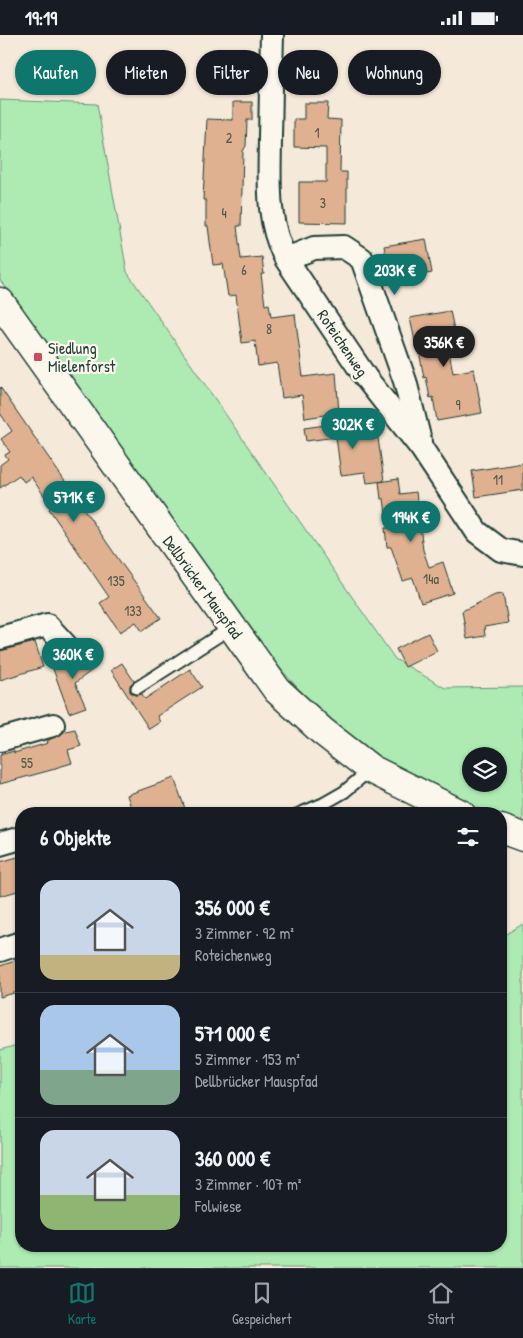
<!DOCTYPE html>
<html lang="de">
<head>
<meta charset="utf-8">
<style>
	body { margin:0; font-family:"Patrick Hand",sans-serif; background:#242831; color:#f1f3f6; height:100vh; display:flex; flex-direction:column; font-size:19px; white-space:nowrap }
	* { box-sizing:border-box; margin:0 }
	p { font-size:16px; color:#9ea1a6 }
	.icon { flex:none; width:28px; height:28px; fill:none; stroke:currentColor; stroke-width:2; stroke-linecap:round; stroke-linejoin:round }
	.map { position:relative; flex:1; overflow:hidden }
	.drawer { position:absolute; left:15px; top:772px; width:492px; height:445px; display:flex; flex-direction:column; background:#171b24; border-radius:20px; box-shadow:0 1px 4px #0004 }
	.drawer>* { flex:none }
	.guide { position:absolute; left:15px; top:15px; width:494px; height:45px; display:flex; gap:10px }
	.controls { position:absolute; left:462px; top:712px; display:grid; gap:10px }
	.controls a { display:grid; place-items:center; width:45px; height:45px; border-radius:50%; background:#171b24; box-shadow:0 1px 4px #0004; font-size:25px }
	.price { position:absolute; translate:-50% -42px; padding:0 11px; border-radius:18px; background:#0f766e; color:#fff; font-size:16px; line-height:32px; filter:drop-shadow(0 1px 2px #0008) }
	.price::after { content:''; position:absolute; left:50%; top:30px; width:15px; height:11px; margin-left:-8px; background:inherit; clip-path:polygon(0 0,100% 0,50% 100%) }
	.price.on { background:#222; color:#fff }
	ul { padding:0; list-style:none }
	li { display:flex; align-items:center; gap:15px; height:125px; padding:0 25px }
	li+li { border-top:1px solid #363941 }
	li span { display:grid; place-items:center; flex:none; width:140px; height:100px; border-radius:15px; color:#555 }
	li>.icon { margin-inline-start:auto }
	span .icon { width:60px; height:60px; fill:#fffc; stroke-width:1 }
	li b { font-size:21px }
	h2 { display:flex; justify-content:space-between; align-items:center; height:60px; padding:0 25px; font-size:21px }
	.tag { padding:0 18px; border-radius:22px; background:#171b24; box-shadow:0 1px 4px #0004; font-size:18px; line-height:45px }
	.tag.on { background:#0f766e; color:#fff }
	.status { display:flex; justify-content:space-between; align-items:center; height:35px; padding:0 25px; background:#171b24; direction:ltr }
	.status svg { height:14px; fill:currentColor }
	.tabs { display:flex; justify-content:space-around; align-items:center; height:70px; border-top:1px solid #363941; background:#171b24; font-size:14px; color:#9ea1a6 }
	.tabs a { display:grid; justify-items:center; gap:2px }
	.tabs .on { color:#0f766e }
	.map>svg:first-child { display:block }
	.green { fill:#adebb3; stroke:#669474; fill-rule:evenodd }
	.building { fill:#dfb190; stroke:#1f3d34 }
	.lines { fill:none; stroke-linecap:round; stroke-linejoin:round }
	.lane-casing { stroke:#1f3d34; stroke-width:15 }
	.street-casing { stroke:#1f3d34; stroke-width:26 }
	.secondary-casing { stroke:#1f3d34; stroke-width:31 }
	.lane { stroke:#fbf7ec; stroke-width:11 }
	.street { stroke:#fbf7ec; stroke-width:22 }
	.secondary { stroke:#fbf7ec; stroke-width:28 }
	.poi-dot { fill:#d1495b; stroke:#fbf7ec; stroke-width:2 }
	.labels { text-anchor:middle; stroke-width:4.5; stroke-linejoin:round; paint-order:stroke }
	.number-label { font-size:14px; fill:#4f5a4b }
	.street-label { font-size:16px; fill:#1f3d34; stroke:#fbf7ec }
	.poi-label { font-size:16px; fill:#1f3d34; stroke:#fbf7ec; text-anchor:start }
</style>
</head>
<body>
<div class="status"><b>19:19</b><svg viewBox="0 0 49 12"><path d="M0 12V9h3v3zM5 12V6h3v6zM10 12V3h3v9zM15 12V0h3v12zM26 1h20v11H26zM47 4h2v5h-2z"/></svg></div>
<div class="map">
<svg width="523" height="1233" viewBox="0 0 523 1233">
	<rect width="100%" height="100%" fill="#f5e9da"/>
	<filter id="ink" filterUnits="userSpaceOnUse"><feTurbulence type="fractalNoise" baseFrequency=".02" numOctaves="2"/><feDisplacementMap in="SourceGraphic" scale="10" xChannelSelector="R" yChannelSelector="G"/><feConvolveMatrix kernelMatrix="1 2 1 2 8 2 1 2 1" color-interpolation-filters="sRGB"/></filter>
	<g filter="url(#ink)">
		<!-- green -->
		<path class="green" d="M0 65 97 69 127 237 395 624 445 653 523 652V789L501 781V779C484 779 464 766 448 758 430 750 410 743 393 733 341 703 299 657 262 611L0 245ZM471 721H499V749H471Z
			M523 889V1233H0V1015L21 1009V1211H501V902Z"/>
		<!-- building -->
		<path class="building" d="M233 67H252V85H247L246 111 243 116 241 191H237L241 224 262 222 264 239H261L265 270 269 269 271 282 295 279 303 342 336 338 339 378 305 383 302 360 282 363 277 328 258 331 255 306 242 308 236 260 228 261 223 229 213 230 208 191H206V165H203L207 84 233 85Z
			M304 68H328L327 84 341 85 340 137H347V188L299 187V147H326V113L294 112V84H304Z
			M426 204 432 238 390 245 384 211Z
			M450 276 456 304 447 306 453 338 474 334 482 378 437 386 433 362 430 363 426 342 424 343 418 311H416L410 283Z
			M0 352 121 528 161 583 142 596 136 587 120 597 100 568 109 562 49 474 51 472 50 469 31 442 24 447 19 440 0 453V430L8 424 5 420 10 417 1 404 12 396 0 378Z
			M347 387 349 400 377 396 384 446 367 448 365 437 341 440 336 402 306 406 304 393Z
			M523 428V455L476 462 472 436Z
			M398 444 400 459 416 457 423 515 429 532 443 527 453 558 421 568 413 543 403 546 391 512H387L385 493H388L384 464H381L379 447Z
			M503 559 508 588 484 592 485 601 467 604 462 576 495 560Z
			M428 598 437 616 405 632 396 614Z
			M35 607 43 632 0 645V616Z
			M82 614 95 633 75 648 86 672 69 678 53 634 64 626 71 627 77 624Z
			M122 628 134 646 130 650V657L137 660 142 659 145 664 190 634 202 652 157 681 160 687 149 694 111 635Z
			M75 694 81 711 68 715 72 728 55 733V734L0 749V720L14 716V718L48 708 47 706 66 696Z
			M174 743 187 779H133L127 760Z
			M21 821V855L0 861V827Z
			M21 924V956L0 962V931Z"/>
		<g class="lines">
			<defs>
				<path id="lane" d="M137 653 232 592
					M299 779 323 769 344 757 371 734"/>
				<path id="street" d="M272 0C271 33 271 67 270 100 270 143 265 184 286 224L366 343 422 414 477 497 501 515 523 519
					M286 224 314 213 344 212 362 224 405 346 420 406
					M0 603 47 590 69 614
					M0 705 53 690
					M0 809 21 803
					M0 915 21 908"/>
				<path id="secondary" d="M0 267 277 655 322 696 371 734 461 779
					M501 794 523 802"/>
			</defs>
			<!-- lane casing -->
			<use href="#lane" class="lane-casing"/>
			<!-- street casing -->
			<use href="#street" class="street-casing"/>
			<!-- secondary casing -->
			<use href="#secondary" class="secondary-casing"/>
			<!-- lane -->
			<use href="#lane" class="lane"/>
			<!-- street -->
			<use href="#street" class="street"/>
			<!-- secondary -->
			<use href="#secondary" class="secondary"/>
		</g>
	</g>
	<!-- markers -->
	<rect class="poi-dot" x="33" y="317" width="10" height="10" rx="2.5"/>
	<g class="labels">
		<!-- number labels -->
		<g class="number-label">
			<text x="317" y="103">1</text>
			<text x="229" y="108">2</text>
			<text x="323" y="173">3</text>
			<text x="224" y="183">4</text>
			<text x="244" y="240">6</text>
			<text x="269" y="299">8</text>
			<text x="458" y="375">9</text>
			<text x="498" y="450">11</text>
			<text x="431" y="549">14a</text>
			<text x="116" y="551">135</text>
			<text x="133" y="581">133</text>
			<text x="27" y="733">55</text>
		</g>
		<!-- street labels -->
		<g class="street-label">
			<text transform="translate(343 308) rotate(56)" y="6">Roteichenweg</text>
			<text transform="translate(203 552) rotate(54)" y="6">Dellbrücker Mauspfad</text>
		</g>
		<!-- poi labels -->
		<g class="poi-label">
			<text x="48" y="319">Siedlung<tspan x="48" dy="18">Mielenforst</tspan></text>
		</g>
	</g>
</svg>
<div class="controls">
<a><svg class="icon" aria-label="layers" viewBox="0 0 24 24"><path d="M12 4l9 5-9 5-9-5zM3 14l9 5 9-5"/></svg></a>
</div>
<b class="price" style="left:395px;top:261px">203K €</b>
<b class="price on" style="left:444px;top:333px">356K €</b>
<b class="price" style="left:353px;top:415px">302K €</b>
<b class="price" style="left:74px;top:488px">571K €</b>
<b class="price" style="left:411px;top:508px">194K €</b>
<b class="price" style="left:73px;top:645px">360K €</b>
<div class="guide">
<a class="tag on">Kaufen</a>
<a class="tag">Mieten</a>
<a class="tag">Filter</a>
<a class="tag">Neu</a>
<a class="tag">Wohnung</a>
</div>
<section class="drawer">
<h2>6 Objekte<svg class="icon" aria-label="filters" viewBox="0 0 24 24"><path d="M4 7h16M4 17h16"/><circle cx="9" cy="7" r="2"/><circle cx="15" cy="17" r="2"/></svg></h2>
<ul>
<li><span style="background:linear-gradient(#c9d6e8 75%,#c2b280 0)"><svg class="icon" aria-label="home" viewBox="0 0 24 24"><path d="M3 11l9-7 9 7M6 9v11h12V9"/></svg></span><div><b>356 000 €</b><p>3 Zimmer · 92 m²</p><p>Roteichenweg</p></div></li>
<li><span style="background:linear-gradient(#a9c7e8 65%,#7fa58c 0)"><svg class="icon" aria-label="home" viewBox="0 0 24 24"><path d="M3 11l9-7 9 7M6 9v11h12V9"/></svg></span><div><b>571 000 €</b><p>5 Zimmer · 153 m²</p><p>Dellbrücker Mauspfad</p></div></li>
<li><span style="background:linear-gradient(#c9d6e8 65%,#8fb573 0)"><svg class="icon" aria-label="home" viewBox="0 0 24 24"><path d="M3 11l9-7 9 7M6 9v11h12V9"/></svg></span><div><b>360 000 €</b><p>3 Zimmer · 107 m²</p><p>Folwiese</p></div></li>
</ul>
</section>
</div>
<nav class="tabs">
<a class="on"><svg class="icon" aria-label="map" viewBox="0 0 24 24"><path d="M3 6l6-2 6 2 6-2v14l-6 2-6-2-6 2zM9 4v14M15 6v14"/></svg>Karte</a>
<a><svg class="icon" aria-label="saved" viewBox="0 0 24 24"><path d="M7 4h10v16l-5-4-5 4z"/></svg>Gespeichert</a>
<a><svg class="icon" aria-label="home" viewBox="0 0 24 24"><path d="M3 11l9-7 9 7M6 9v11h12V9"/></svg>Start</a>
</nav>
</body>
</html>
